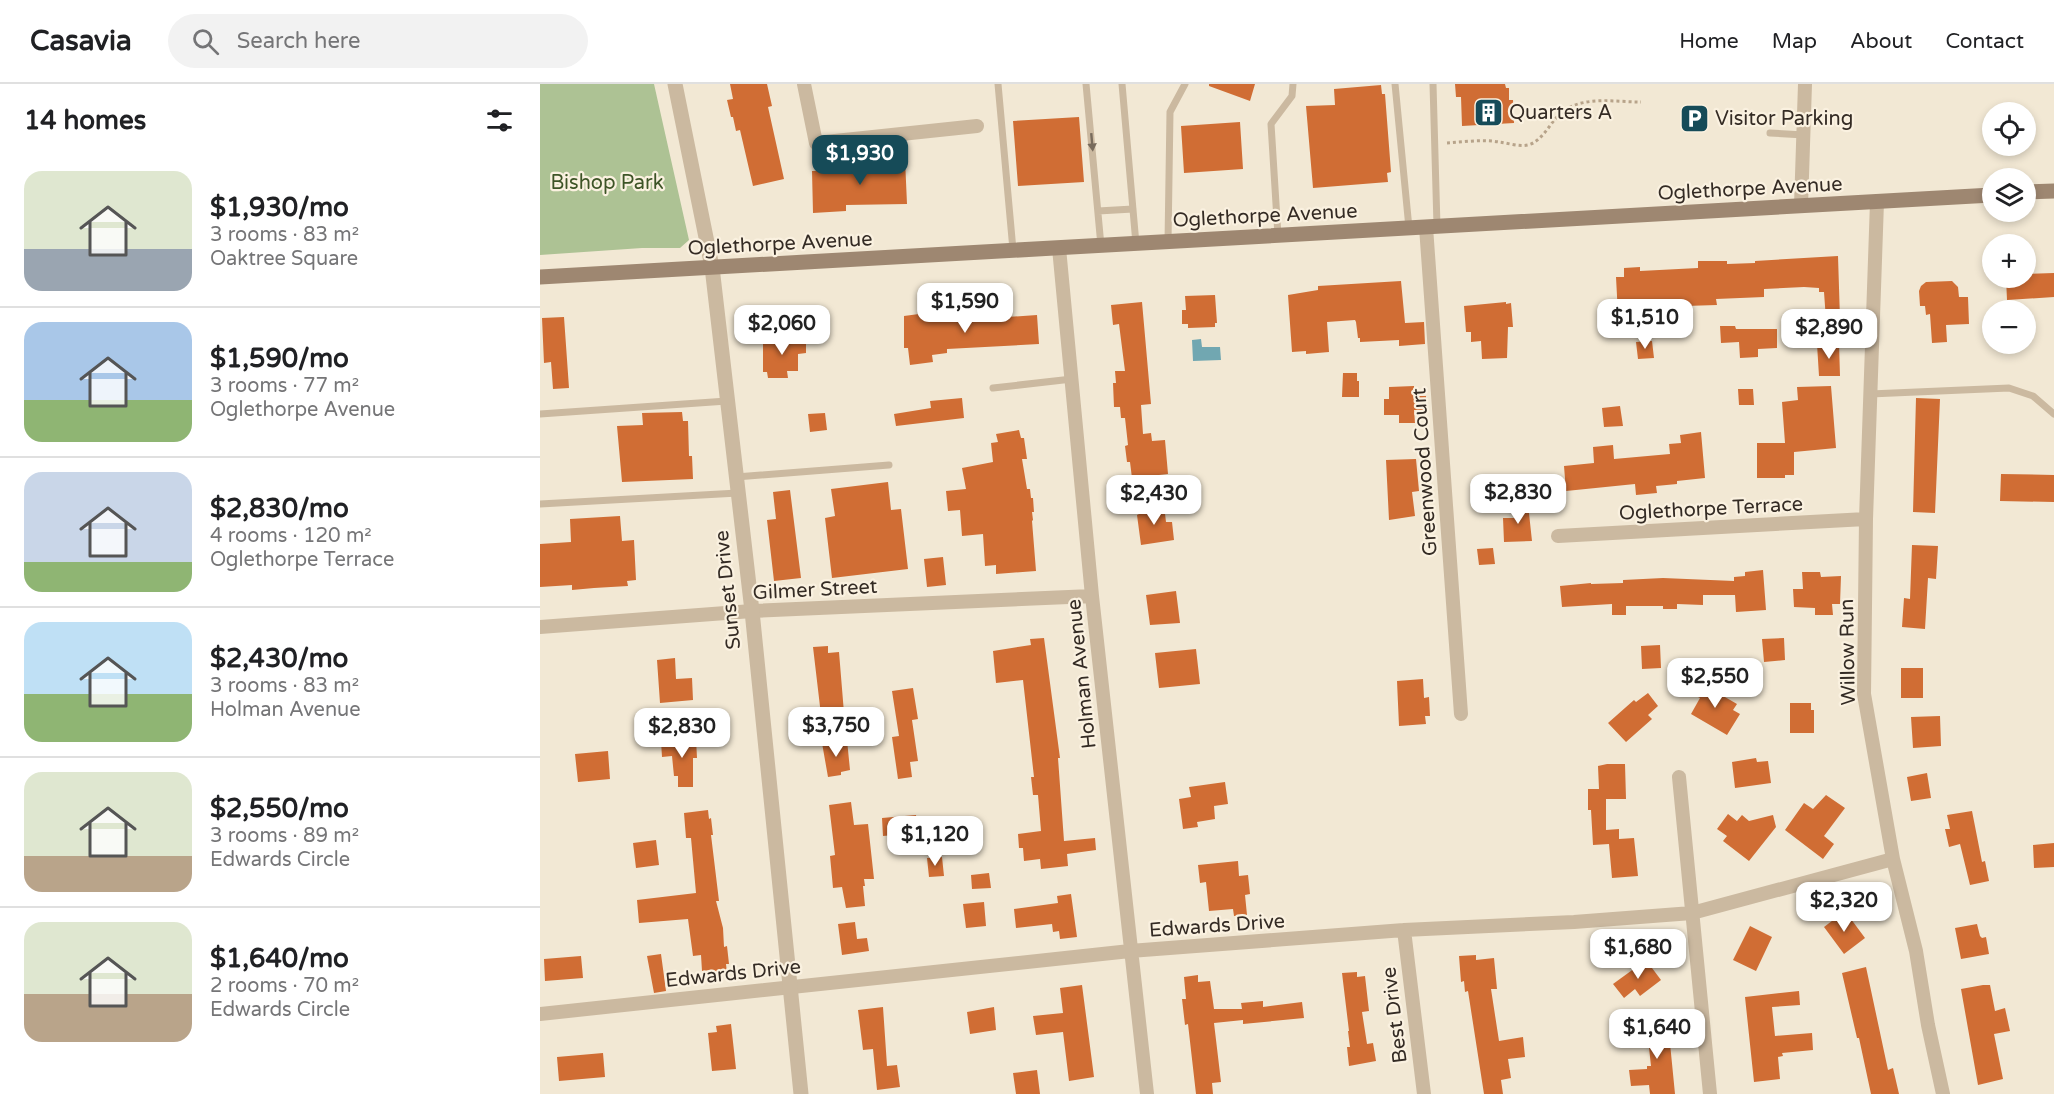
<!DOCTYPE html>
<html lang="en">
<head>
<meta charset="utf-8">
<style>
	body { margin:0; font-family:"Varela Round",sans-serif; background:#f2f2f2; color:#202124; height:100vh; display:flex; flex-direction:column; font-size:22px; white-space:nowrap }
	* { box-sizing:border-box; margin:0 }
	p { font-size:20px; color:#757577 }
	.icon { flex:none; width:33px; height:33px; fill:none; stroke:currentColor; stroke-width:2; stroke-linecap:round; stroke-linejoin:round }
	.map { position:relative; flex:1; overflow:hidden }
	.sheet { display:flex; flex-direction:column; background:#fff; width:540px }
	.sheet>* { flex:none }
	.buttons { position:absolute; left:1442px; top:18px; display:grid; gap:12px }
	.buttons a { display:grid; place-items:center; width:54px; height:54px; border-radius:50%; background:#fff; box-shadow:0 3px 9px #0003; font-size:30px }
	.price { position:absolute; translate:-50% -51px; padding:0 14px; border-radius:12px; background:#fff; color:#222; font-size:20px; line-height:39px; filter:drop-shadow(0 2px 3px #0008) }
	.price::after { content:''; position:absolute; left:50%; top:36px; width:18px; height:14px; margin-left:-9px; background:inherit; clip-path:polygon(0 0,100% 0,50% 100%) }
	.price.active { background:#164b58; color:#fff }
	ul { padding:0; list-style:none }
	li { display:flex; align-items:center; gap:18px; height:150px; padding:0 24px }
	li+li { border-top:2px solid #e0e0e0 }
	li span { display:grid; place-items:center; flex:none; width:168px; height:120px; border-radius:18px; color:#555 }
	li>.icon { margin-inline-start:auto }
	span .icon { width:72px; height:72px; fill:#fffc; stroke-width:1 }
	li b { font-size:26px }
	h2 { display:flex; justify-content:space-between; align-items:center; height:72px; padding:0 24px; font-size:26px }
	header { display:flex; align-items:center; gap:36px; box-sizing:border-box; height:84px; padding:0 30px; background:#fff; border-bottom:2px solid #e0e0e0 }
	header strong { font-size:28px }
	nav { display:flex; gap:33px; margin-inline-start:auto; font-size:21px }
	.search { width:420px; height:54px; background:#f2f2f2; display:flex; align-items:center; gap:15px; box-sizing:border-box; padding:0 21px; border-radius:33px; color:#757577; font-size:22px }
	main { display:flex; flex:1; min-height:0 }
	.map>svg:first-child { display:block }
	.green { fill:#adc294 }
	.water { fill:#71a7b1 }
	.building { fill:#d06d34 }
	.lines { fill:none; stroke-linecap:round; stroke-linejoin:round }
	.path { stroke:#b7a38a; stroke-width:3; stroke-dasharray:3 3; stroke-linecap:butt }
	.service { stroke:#cbb9a0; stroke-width:7 }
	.minor { stroke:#cbb9a0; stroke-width:14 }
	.tertiary { stroke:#cbb9a0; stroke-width:15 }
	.secondary { stroke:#9e8771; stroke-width:15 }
	.oneway { fill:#786b5c }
	.labels { text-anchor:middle; stroke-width:4.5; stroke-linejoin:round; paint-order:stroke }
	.poi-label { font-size:20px; fill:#342b24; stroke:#faf1e0; text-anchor:start }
	.park-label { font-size:20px; fill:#3d5426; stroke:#faf1e0 }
	.street-label { font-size:20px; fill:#342b24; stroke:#faf1e0 }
</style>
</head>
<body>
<header>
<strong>Casavia</strong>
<div class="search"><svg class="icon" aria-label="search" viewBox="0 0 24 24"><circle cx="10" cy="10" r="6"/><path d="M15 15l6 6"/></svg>Search here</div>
<nav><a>Home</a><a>Map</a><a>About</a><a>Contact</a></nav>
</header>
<main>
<section class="sheet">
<h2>14 homes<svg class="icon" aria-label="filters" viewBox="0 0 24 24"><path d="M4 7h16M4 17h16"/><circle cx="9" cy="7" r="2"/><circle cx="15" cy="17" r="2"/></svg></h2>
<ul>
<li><span style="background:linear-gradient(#dfe7d0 65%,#9aa5b1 0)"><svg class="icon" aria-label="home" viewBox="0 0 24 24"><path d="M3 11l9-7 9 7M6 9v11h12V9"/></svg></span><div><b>$1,930/mo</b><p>3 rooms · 83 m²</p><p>Oaktree Square</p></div></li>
<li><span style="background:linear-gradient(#a9c7e8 65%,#8fb573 0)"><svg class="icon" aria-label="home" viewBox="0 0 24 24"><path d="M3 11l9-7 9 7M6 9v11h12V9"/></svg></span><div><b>$1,590/mo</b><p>3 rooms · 77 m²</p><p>Oglethorpe Avenue</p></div></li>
<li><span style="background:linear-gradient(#c9d6e8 75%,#8fb573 0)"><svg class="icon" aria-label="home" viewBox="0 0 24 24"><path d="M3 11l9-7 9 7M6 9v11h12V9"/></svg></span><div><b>$2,830/mo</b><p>4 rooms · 120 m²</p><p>Oglethorpe Terrace</p></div></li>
<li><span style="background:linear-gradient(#bfe0f5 60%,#8fb573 0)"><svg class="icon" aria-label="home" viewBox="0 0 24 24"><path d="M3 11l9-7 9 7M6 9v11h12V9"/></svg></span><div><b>$2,430/mo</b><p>3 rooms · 83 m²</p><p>Holman Avenue</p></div></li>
<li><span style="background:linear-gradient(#dfe7d0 70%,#b9a48a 0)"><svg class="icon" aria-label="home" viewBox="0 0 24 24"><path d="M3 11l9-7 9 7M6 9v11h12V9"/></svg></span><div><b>$2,550/mo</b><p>3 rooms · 89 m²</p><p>Edwards Circle</p></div></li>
<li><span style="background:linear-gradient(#dfe7d0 60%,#b9a48a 0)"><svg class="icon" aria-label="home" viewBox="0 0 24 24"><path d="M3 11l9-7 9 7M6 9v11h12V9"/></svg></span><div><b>$1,640/mo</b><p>2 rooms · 70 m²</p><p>Edwards Circle</p></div></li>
</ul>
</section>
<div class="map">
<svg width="1514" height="1010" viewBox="0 0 1514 1010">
	<rect width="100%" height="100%" fill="#f2e8d4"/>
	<!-- green -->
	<path class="green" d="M0 0H114L149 156 140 164H102L0 171Z"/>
	<!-- water -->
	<path class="water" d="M661 255 662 263H680L681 276 653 277 652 256Z"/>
	<!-- building -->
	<path class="building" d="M190 0H227L232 22 228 23 244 95 213 102 200 46 196 47 193 33H191L187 16 193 15Z
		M669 0H715L710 17 669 2Z
		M915 0H965L966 4H969V16H973L974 39 922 42 921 13H916Z
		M841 1 842 10H845L851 88 847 89 848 98 773 104 766 22 795 21 794 5Z
		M539 33 544 98 478 102 473 37Z
		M700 38 703 85 644 89 641 42Z
		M365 75 367 120 306 121V127L273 129 272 87 303 86 304 80Z
		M1298 172 1300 235 1286 236 1284 208H1279V204L1264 203 1224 205V213L1176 215 1177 221 1145 222 1143 235 1129 236V229L1078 231 1076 193H1084V184L1100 183V187L1158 184V177H1187V180L1215 179V177Z
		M1514 189V213L1467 216 1466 194H1485V190Z
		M861 197 865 239 884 238 885 260 859 262V256L820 258V254H818L816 238 815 236 787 238 789 268 766 270V267L752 268 748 211 778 206V202Z
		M1412 197 1418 203 1419 213H1428L1429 240 1406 241 1407 258 1392 259 1390 230 1386 231 1385 222H1380L1379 207 1381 202 1386 198Z
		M675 211 677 239H675V243L648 244V240H642V226H646L645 212Z
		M602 218 611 320 601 321 603 350 611 349 612 357 625 356 628 390 592 394 590 378H587L585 362 588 361 585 334H581L580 323H574L573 299H576L575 287H585L579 240 573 241 571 221Z
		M966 218V220L971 219 973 243H968L967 274 942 275 941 257 931 258V248H926L924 222Z
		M379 230 380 232 405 230 406 237 497 231 499 260 407 265V269L392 271 393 278 370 281 368 264H364V232Z
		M24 233 29 304 13 305 11 278 4 279 2 234Z
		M1180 242H1195L1196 245H1237V264L1218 265V273L1200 274 1199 258 1181 259Z
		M238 251 250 255H266V269L258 270V287H247L248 294H228L227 288H223V257L234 256Z
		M1112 257 1114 274 1098 275 1096 258Z
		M1299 259 1300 292H1279L1277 260Z
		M803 289H817V297H819V313H802Z
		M874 302V312H886V326H874L875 339H859V331H844V315H849V303Z
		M1291 302 1296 364 1254 368V391H1245V394H1217V359H1245L1242 318 1258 316 1257 303Z
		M1198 305H1213L1214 321H1199Z
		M422 314 424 334 356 342 354 330 391 324 390 317Z
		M1376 314 1400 315 1395 429 1373 428Z
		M1080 322 1083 342 1064 343 1062 324Z
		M142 328 143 337H148L149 372H152L153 395 82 398 77 342 103 341 102 329Z
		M285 329 287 346 270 348 268 330Z
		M479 346 481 354H484L487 375H482L487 405H490L491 414H493L494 428H492L493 436 492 437 496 487 456 490V481L445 482 443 450 422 452 420 426 408 427 406 407 426 405 422 384 453 378 451 359 458 358 456 350Z
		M1161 348 1165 394 1137 397V400L1116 402 1117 409 1096 411 1095 400 1026 407 1024 382 1054 379 1053 363 1073 361 1074 375 1130 370 1129 360 1141 359 1140 351Z
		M876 375 879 407 872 408 875 432 849 436 846 376Z
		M1461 390 1514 391V418L1460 417Z
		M348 398 351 426 361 425 368 485 292 494 285 434 295 432 291 405Z
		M250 406 261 494 234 497 227 436 236 435 233 408Z
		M974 420H988L992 457 964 458 963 434H974Z
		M624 421 626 438H632L634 456 601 461 597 431 599 430 598 425Z
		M80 432 82 457 94 456 96 496 87 497 88 502 54 504 32 506V501L0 503V460L31 458 30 435Z
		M1372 461 1398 462 1396 495 1388 494 1385 545 1362 543 1364 514 1370 515Z
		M953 464 955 480 939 481 937 465Z
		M403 473 406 501 387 503 384 475Z
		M1223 486 1226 526 1196 528 1195 511H1163V521L1137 520V525H1123V522H1086V531H1072V520L1022 523 1020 502 1051 499V500L1083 499V496L1123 494 1194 497V493L1205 492V488Z
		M1262 488H1280L1281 493 1301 492 1300 520H1292L1293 531H1275V524L1254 523 1253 505H1263Z
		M636 507 640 539 610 541 606 511Z
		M504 554 520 674H518L524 757 555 754 556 766 527 770 528 782 501 785 500 775 484 777 483 764H479L478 750 501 747 498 711H493L491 693H494L483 596 456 599 453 567 491 561 490 555Z
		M1244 554 1245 576 1224 578 1222 555Z
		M1120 561 1121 584 1102 585 1101 562Z
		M288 562V569L299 568 304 629 281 631 273 563Z
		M656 565 660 600 619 604 615 569Z
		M135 574 136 595 152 594 153 616 120 619 117 576Z
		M1361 584H1383V614H1361Z
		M883 595 884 614 889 613 890 632H885L886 640 859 642 857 597Z
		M1159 598 1197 620 1193 626 1200 630 1187 651 1151 630 1160 614 1152 610Z
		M373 604 378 635 372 636 378 677 370 678 372 693 358 695 352 653 359 652 352 607Z
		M1108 609 1118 622 1108 631 1112 635 1086 658 1068 639 1094 616 1096 618Z
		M1250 619H1271V626H1274V649H1250Z
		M1400 632 1401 662 1373 664 1371 633Z
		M156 655 157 674H153V703H138V692H134L132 672 122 673 121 657Z
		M307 656 310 686 301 688V691L288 693 282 659Z
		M68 667 70 695 38 698 35 670Z
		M1216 674 1217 678 1228 677 1231 699 1195 704 1192 678Z
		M1067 680H1085L1086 715H1066V746L1079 745V755L1094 754 1098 792 1072 794 1069 760 1053 761 1051 726H1048V705H1059L1058 682Z
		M1387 689 1391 714 1371 717 1367 693Z
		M685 698 688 720 674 722 675 735 657 738 658 743 643 745 639 715 651 713 649 703Z
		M1286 711 1305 724 1284 752 1294 760 1283 775 1245 746 1264 719 1273 725Z
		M311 718 314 741 328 740 334 795H324L325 802H323L325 822 306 824 302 803 293 804 290 772 295 771 289 721Z
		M168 726 169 735 171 734 173 751H171L179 817H176L183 844 184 863 187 862 189 880H186L187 889 170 890V886L162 887 161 871 153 872 148 835 99 839 97 816 156 809 151 754H146L144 729Z
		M1432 727 1442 778 1445 777 1449 797 1430 801 1420 760 1409 763 1405 745H1410L1407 731Z
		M1188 730 1197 737 1202 731 1209 737 1233 731 1236 743 1209 777 1183 757 1187 752 1177 745Z
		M376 731 378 749 343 752 342 734Z
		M116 756 119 781 96 784 93 759Z
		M1514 759V783L1494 784 1493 761Z
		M402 773 404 792 389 793 387 774Z
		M698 777 699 792 708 791 710 810 705 811 707 831 694 832 693 825 669 827 666 798 660 799 658 781Z
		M449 789 451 804 432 805 431 791Z
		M531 810 537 853 520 855 519 847 513 848 512 840 476 844 474 825 518 819 517 812Z
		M444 818 446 842 426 844 423 820Z
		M1305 827 1325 854 1304 870 1284 843Z
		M315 838 317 855 327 854 329 867 302 871 298 840Z
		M1437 840 1440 852 1442 854 1446 853 1449 870 1421 875 1415 844Z
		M1210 842 1232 853 1216 887 1193 876Z
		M121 870 126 907 114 909 107 872Z
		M936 871V876L954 874 957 905H951L959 957 983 953 985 973 968 975 971 994 961 996 963 1010H944L928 907 925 908 924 897 921 898 919 872Z
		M41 872 43 894 5 897 4 875Z
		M1106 876 1121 896 1100 912 1095 905 1084 914 1073 900Z
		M1326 883 1348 986 1353 984 1359 1010H1331L1319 954H1317L1302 889Z
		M817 888V893L825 892 829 927 822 928 827 960 833 959 836 977 809 982 807 963H810L808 947H809L802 889Z
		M658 891V898L670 897 674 925H702L701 919 723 917V923L762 918 764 934 703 940V936L674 939 681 998 672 999 673 1010H656L648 940 645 941 642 915H646L644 893Z
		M542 901 554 993 529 997 523 948 496 951 493 932 523 929 520 904Z
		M1443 901H1450L1455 927 1465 924 1470 947 1454 950 1463 995 1438 1001 1421 905Z
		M1259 907 1260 921 1232 923 1235 952 1272 949 1273 966 1242 969 1243 972 1238 973 1240 995 1214 998 1205 913Z
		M343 923 347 982 357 981 360 1003 337 1006 333 965 323 966 318 926Z
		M454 923 456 946 430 950 427 928Z
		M1130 933 1132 948 1129 949 1135 1010H1110L1109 1001 1091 1002 1089 986 1107 985V982H1111L1106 936Z
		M191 940 196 985 172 987 168 949 177 948 176 942Z
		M63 969 65 993 19 997 17 973Z
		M497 986 500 1010H476L473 989Z"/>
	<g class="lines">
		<!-- path -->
		<path class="path" d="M907 59C924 58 942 55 959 58 969 59 981 64 991 60 1004 54 1010 39 1020 30 1041 11 1074 18 1101 18"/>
		<!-- service -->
		<path class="service" d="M458 0 473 166
			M546 0 561 162
			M582 0 596 160
			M855 0 869 144
			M893 0 897 142
			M1230 49 1264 51
			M558 127 593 125
			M738 152 731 40 752 12 753 0
			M628 158 630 28 645 0
			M453 304 532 295
			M1330 310 1469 304 1493 312 1514 330
			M0 330 187 317
			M196 393 349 381
			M0 420 198 409"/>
		<!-- minor -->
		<path class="minor" d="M264 0 276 59 437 42
			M1337 118 1326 435 1324 610 1353 775 1376 867 1388 941 1403 1010
			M1261 122 1265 0
			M886 143 921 630
			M519 164 552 512 607 1010
			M1018 452 1326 435
			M0 543 212 527 552 512
			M1139 693 1170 1010
			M864 846 884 1010
			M0 930 590 867 864 846 1034 838 1152 829 1353 775"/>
		<!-- tertiary -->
		<path class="tertiary" d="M135 0 172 183 212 527 261 1010"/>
		<!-- secondary -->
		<path class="secondary" d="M1485 108 1514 107
			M0 193 1452 111"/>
	</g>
	<!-- one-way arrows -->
	<defs><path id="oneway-solid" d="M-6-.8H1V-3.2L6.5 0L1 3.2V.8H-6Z" transform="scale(1.5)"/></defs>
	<use class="oneway" href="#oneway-solid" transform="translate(552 58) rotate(85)"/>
	<!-- icons -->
	<defs>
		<symbol id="building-square" viewBox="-11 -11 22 22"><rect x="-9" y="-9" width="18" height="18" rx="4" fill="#164b58" stroke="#faf1e0"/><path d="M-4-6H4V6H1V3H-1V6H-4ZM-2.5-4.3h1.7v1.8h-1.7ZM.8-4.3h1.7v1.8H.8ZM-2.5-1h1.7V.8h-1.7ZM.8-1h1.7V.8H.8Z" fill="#fff"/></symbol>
		<symbol id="parking-square" viewBox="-11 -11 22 22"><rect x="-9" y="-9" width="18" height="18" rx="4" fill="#164b58" stroke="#faf1e0"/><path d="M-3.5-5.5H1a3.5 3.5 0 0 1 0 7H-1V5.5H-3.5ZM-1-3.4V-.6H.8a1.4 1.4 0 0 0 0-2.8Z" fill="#fff"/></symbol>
	</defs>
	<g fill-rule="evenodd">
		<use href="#building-square" x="932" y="12" width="33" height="33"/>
		<use href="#parking-square" x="1138" y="18" width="33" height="33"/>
	</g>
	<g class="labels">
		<!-- poi labels -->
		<g class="poi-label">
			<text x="969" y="35">Quarters A</text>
			<text x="1175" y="41">Visitor Parking</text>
		</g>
		<!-- park labels -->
		<g class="park-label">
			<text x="67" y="105">Bishop Park</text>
		</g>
		<!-- street labels -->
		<g class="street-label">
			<text transform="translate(1210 104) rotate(-3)" y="7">Oglethorpe Avenue</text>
			<text transform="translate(725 131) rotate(-3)" y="7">Oglethorpe Avenue</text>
			<text transform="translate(240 159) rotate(-3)" y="7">Oglethorpe Avenue</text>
			<text transform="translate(884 388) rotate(-94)" y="7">Greenwood Court</text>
			<text transform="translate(1171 424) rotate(-3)" y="7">Oglethorpe Terrace</text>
			<text transform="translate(275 505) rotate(-3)" y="7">Gilmer Street</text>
			<text transform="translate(187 506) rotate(-96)" y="7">Sunset Drive</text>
			<text transform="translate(1307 568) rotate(-91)" y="7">Willow Run</text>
			<text transform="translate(541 590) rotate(-96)" y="7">Holman Avenue</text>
			<text transform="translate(677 841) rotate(-4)" y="7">Edwards Drive</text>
			<text transform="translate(193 889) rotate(-6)" y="7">Edwards Drive</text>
			<text transform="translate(854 931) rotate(-97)" y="7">Best Drive</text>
		</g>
	</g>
</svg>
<div class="buttons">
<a><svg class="icon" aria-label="locate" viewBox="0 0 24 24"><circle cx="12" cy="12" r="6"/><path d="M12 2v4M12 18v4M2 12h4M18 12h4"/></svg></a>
<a><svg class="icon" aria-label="layers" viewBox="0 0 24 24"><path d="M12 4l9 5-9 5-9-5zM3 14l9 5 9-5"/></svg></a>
<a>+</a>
<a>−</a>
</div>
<b class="price active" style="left:320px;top:102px">$1,930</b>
<b class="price" style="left:425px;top:250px">$1,590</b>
<b class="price" style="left:1105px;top:266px">$1,510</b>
<b class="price" style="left:242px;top:272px">$2,060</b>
<b class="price" style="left:1289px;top:276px">$2,890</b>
<b class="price" style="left:978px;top:441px">$2,830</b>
<b class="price" style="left:614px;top:442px">$2,430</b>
<b class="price" style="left:1175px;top:625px">$2,550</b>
<b class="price" style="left:296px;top:674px">$3,750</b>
<b class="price" style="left:142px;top:675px">$2,830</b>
<b class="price" style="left:395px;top:783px">$1,120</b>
<b class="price" style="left:1304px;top:849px">$2,320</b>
<b class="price" style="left:1098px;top:896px">$1,680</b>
<b class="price" style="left:1117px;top:976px">$1,640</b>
</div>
</main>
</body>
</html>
